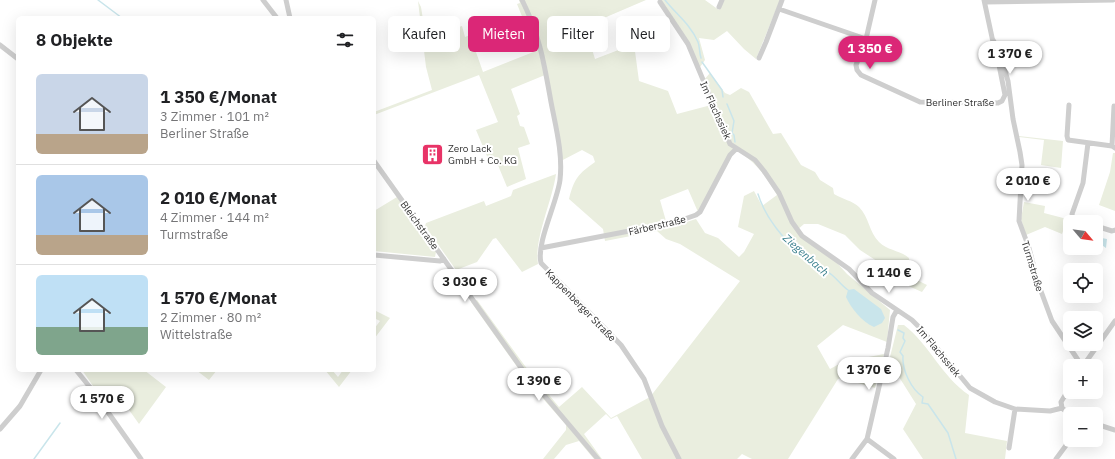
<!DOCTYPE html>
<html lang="de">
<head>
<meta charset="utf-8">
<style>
	body { margin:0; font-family:"IBM Plex Sans",sans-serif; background:#f6f6f6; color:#202124; height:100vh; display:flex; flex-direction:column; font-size:15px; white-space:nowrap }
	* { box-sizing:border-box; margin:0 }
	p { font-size:13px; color:#757577 }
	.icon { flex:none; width:22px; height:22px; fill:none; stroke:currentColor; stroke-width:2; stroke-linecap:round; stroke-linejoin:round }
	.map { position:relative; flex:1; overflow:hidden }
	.drawer { position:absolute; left:16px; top:16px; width:360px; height:356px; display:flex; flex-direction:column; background:#fff; border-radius:6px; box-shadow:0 4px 16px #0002 }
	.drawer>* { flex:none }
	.guide { position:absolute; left:388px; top:16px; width:380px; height:36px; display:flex; gap:8px }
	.needle { width:26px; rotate:119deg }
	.fabs { position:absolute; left:1063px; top:215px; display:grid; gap:8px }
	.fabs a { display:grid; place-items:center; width:40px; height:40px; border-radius:6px; background:#fff; box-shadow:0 4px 16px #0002; font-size:20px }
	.price { position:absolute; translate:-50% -34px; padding:0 9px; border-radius:14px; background:#fff; color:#222; font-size:13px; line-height:26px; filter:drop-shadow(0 1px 2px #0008) }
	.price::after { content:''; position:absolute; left:50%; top:24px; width:12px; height:9px; margin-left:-6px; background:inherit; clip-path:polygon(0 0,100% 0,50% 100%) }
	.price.on { background:#db2777; color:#fff }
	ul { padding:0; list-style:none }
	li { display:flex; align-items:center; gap:12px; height:100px; padding:0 20px }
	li+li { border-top:1px solid #e0e0e0 }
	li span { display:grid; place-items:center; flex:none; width:112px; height:80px; border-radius:6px; color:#555 }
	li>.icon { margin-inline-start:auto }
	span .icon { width:48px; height:48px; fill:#fffc; stroke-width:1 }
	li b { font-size:17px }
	h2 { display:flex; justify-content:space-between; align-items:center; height:48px; padding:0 20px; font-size:17px }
	.pill { padding:0 14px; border-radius:6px; background:#fff; box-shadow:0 4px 16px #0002; font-size:14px; line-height:36px }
	.pill.on { background:#db2777; color:#fff }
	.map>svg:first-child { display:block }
	.green { fill:#eaeedf; fill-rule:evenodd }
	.water { fill:#c9e5eb }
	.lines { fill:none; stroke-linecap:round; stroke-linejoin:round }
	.stream { stroke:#c9e5eb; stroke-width:1.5 }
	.street { stroke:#cecece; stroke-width:5 }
	.labels { text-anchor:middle; stroke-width:4; stroke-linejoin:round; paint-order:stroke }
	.street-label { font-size:10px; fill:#313131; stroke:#fff }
	.poi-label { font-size:10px; fill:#313131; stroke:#fff; text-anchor:start }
	.water-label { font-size:11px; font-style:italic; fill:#3b808e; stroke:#fff }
</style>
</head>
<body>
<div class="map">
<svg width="1115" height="459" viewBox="0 0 1115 459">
	<rect width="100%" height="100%" fill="#fff"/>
	<!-- green -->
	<path class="green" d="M519 0H646L604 18 586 30 595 59 634 44 639 81 668 91 677 114 715 104 703 81 710 73 725 93 730 95 741 88 749 92 773 134 781 133 801 165 815 172 820 180 833 188 834 194C842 199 853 201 859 207 869 217 869 232 879 242 888 251 900 250 909 258L910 271 919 281 927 285 922 292 904 284 883 265 860 250 845 235 818 224H804L796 231 828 253 847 274 890 310 887 342 843 325 817 346 830 369 843 362 884 354 875 388 841 378 838 379 788 459H752L742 454 737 459H642L617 416 611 419 606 414 584 434 602 459H594L579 441 566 445 554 459H543L566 430V425L525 378 471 302 477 300 525 366 559 407 582 387 611 418 650 397 740 281 680 244 666 239 657 231 605 241 603 229 569 199C574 179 578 174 595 162L593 156 582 150 559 162 560 155 545 75 511 89 520 114 517 116 520 126 524 127 530 144 518 148 526 179 507 187 495 158 489 161 476 130 498 122 479 75 374 115V112L432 90 426 67 418 1 421 7 426 38 462 26 465 37 470 35 483 72 536 51 517 4 520 3ZM736 150C758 164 764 174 777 195L762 206 754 191 744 196 738 227 754 234 744 252 739 257 718 238 705 233 696 219 668 228 660 200 688 189 698 212 730 155Z
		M658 0H705L719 10 723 0H780L756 59 744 49 727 31 714 40 699 38 705 60 698 70 695 59Z
		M1019 136 1063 141 1061 168 1041 165 1044 140 1019 137Z
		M1113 153H1115V211L1099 205 1110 172Z
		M556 174C552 202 534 238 538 264L522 272 496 238 493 239 477 262 456 270 425 226 426 223 484 201 486 206 511 196 513 190Z
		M397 197 436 252 435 257 374 251V211Z
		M1024 202 1045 206 1044 213 1067 219 1062 234 1045 227 1026 235 1021 219Z
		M374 310 390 318 374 339V329L380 321 374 318Z
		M898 325H904C929 344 942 377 969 395L965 433 1007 441 1005 459H923L903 429 916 404 889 361Z
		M82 370H144L166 387 139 424 117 393 104 402Z
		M196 370H217L209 380Z
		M325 370H332L338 377 343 370H352L339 387Z"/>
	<!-- water -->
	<path class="water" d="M1096 237 1107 239 1106 248 1096 241Z
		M854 289 881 309 885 318 882 323 874 327C862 322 851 308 846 297L848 290Z"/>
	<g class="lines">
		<!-- stream -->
		<path class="stream" d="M98 0 122 18
			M665 0C676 14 691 25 698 42 700 47 699 52 701 58
			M702 62 722 90 723 97
			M727 104 734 121 732 133 734 135 735 142
			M758 194C765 217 784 241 804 256 813 263 823 268 832 275 838 280 842 286 848 290
			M898 330 904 333 903 338 905 341 900 352 903 356C902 370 911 389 923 397L922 403 928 404 948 433 956 459
			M34 459 60 423"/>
		<!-- street -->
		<path class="street" d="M263 0 277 18
			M286 0 290 18
			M522 0C540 36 544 63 551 102 556 128 563 154 560 180 557 203 536 243 541 263L621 345 644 379 662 426 679 459
			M875 0 866 39 856 65 857 70 861 75 920 102 998 103 1002 101 1005 95 996 50
			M984 0 993 42
			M660 2 688 44 730 144 755 160 764 171 779 193 792 222 802 236 849 269 872 293 912 320 923 331 970 388 995 402 1015 409 1050 411 1062 408
			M985 2 1113 0
			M719 7 722 0
			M779 9 866 39
			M993 40 998 49 1008 81 1013 119 1020 152 1022 165 1019 221 1029 248 1038 283 1052 321 1078 360 1083 366
			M0 45 18 59
			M759 58 766 42 782 0
			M1069 105 1067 136 1068 140 1112 146 1115 148
			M1112 146 1114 106
			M374 161 522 369 598 459
			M1085 222 1073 218 1072 214 1083 183 1088 143
			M1096 226 1112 231 1115 230
			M541 248 676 222 696 215 700 212 730 155 736 149
			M374 255 440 261 444 259
			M1083 366 1115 321
			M76 370 93 391 141 459
			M1062 408 1061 402 1070 387
			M1062 408 1070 415
			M1096 424 1115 430
			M0 429 20 406 41 370
			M867 439 894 459
			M1009 448 1015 409
			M852 459 867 439 888 348 893 317 897 310
			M1056 459 1070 440"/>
	</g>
	<!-- icons -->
	<defs>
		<symbol id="building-square" viewBox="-11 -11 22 22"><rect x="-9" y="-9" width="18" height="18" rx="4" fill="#e83367" stroke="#fff"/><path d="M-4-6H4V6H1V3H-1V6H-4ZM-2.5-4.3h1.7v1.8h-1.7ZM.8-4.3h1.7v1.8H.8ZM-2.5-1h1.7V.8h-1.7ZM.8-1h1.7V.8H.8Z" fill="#fff"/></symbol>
	</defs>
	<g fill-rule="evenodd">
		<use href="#building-square" x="420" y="142" width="25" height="25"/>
	</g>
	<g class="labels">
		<!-- street labels -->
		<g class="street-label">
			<text x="960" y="106">Berliner Straße</text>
			<text transform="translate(716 110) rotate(66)" y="4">Im Flachssiek</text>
			<text transform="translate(420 225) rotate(54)" y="4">Bleichstraße</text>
			<text transform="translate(657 225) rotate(-13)" y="4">Färberstraße</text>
			<text transform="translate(1033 266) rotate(73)" y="4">Turmstraße</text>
			<text transform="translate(581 305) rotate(46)" y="4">Kappenberger Straße</text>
			<text transform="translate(939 351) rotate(50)" y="4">Im Flachssiek</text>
		</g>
		<!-- poi labels -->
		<g class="poi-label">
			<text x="448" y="152">Zero Lack<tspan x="448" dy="12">GmbH + Co. KG</tspan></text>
		</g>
		<!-- water labels -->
		<g class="water-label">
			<text transform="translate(806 255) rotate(42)" y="4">Ziegenbach</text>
		</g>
	</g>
</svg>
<div class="fabs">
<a><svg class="needle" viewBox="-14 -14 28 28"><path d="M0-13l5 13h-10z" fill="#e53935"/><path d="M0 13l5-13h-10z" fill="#757577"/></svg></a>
<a><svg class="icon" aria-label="locate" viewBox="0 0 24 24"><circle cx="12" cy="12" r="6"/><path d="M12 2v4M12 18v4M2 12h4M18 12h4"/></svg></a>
<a><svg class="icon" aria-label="layers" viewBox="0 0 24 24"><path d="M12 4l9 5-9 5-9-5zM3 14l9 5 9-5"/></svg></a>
<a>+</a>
<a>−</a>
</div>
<b class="price on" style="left:870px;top:70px">1 350 €</b>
<b class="price" style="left:1010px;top:75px">1 370 €</b>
<b class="price" style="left:1028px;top:202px">2 010 €</b>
<b class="price" style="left:889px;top:294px">1 140 €</b>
<b class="price" style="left:465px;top:303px">3 030 €</b>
<b class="price" style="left:869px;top:391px">1 370 €</b>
<b class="price" style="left:539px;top:402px">1 390 €</b>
<b class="price" style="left:102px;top:420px">1 570 €</b>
<div class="guide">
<a class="pill">Kaufen</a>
<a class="pill on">Mieten</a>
<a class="pill">Filter</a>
<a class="pill">Neu</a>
</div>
<section class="drawer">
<h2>8 Objekte<svg class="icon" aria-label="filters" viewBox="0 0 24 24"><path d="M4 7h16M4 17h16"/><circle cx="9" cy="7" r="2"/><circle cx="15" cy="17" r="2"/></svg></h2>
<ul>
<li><span style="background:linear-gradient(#c9d6e8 75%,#b9a48a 0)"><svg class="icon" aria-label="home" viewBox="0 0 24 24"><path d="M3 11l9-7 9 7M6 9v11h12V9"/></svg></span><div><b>1 350 €/Monat</b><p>3 Zimmer · 101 m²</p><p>Berliner Straße</p></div></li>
<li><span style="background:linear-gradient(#a9c7e8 75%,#b9a48a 0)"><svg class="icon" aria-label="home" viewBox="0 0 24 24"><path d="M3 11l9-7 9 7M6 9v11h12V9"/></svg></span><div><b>2 010 €/Monat</b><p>4 Zimmer · 144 m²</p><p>Turmstraße</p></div></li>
<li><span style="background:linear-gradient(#bfe0f5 65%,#7fa58c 0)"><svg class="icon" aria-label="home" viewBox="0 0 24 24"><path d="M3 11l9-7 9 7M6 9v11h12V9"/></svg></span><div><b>1 570 €/Monat</b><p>2 Zimmer · 80 m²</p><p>Wittelstraße</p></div></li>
</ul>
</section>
</div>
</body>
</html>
